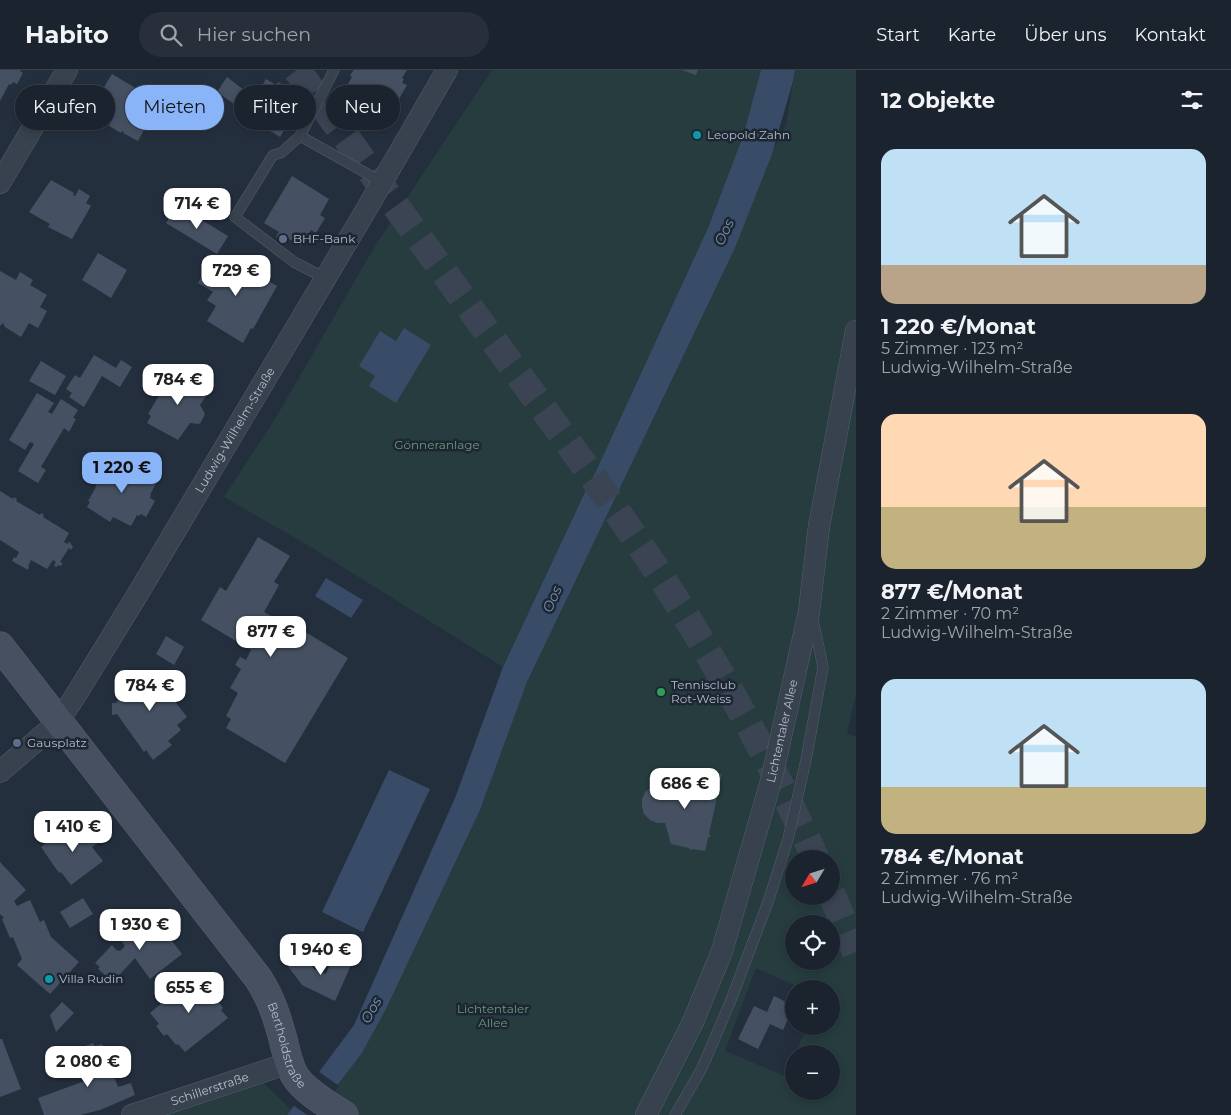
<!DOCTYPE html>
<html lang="de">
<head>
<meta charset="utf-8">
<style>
	body { margin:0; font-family:Montserrat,sans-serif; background:#282f3a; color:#f1f3f6; height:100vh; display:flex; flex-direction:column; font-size:19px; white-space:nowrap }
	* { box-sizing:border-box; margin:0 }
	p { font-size:16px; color:#a0a4aa }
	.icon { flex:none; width:28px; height:28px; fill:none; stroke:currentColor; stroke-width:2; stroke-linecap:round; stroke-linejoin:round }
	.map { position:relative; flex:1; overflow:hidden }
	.details { display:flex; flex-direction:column; background:#1b232e; width:375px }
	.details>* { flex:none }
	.hud { position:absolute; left:15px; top:15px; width:475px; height:45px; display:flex; gap:10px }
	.needle { width:32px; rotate:232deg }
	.controls { position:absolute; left:785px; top:780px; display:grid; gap:10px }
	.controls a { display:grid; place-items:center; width:55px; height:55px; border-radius:50%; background:#1b232e; box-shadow:0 2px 8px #0003,0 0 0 1px #39404a; font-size:25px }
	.price { position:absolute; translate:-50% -42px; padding:0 11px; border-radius:10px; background:#fff; color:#222; font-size:16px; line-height:32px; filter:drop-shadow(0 1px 2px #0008) }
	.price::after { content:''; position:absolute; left:50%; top:30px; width:15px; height:11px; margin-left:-8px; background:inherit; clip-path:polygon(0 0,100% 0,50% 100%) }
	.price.active { background:#8ab4f8; color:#111 }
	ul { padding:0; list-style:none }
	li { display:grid; align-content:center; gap:10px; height:265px; padding:0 25px }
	li span { display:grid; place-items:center; height:155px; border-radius:15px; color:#555 }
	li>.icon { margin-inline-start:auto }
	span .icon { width:90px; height:90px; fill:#fffc; stroke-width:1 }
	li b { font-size:21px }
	h2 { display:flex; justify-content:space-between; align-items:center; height:60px; padding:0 25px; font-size:21px }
	.chip { padding:0 18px; border-radius:22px; background:#1b232e; box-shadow:0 2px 8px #0003,0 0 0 1px #39404a; font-size:18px; line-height:45px }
	.chip.active { background:#8ab4f8; color:#111 }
	header { display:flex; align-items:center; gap:30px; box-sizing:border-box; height:70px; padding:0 25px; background:#1b232e; border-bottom:1px solid #39404a }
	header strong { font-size:24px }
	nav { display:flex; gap:28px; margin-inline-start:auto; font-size:18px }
	.search { width:350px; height:45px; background:#282f3a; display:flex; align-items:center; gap:12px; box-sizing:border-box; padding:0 18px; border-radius:28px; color:#a0a4aa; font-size:19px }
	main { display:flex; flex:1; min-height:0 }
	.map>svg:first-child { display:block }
	.green { fill:#263c3f; fill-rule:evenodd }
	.water { fill:#394c67 }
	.pier { fill:#242f3e }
	.building { fill:#455162 }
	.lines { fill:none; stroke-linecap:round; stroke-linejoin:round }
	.primary-tunnel { stroke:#3a4453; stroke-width:28; stroke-dasharray:28 14; stroke-linecap:butt }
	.service-casing { stroke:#565f6c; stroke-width:11 }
	.minor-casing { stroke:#565f6c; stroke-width:22 }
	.secondary-casing { stroke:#565f6c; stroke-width:29 }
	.service { stroke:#38414e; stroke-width:10 }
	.minor { stroke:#38414e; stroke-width:21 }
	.secondary { stroke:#465061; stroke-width:28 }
	.culture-dot { fill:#0f9aa8; stroke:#1d2633; stroke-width:2 }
	.service-dot { fill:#5c6f8a; stroke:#1d2633; stroke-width:2 }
	.leisure-dot { fill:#2e9e5b; stroke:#1d2633; stroke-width:2 }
	.labels { text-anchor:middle; stroke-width:5; stroke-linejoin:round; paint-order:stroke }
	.poi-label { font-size:12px; fill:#b4bcc9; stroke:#1d2633; text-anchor:start }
	.street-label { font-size:12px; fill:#b4bcc9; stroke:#1d2633 }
	.park-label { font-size:12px; fill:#6b9a76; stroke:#1d2633 }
	.water-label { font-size:14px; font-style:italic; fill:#7c92b1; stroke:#1d2633 }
</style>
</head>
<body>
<header>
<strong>Habito</strong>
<div class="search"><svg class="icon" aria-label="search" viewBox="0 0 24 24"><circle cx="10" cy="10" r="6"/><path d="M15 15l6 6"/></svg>Hier suchen</div>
<nav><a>Start</a><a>Karte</a><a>Über uns</a><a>Kontakt</a></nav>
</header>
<main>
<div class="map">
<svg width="856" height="1045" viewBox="0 0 856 1045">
	<rect width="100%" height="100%" fill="#242f3e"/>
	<!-- green -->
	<path class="green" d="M492 0H761L743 66 708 158 596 401 586 420 503 597 304 473 224 427 275 349 375 176Z
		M795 0H856V624L847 663 856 667V1045H316L362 983 386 939 480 740 527 612 735 178 771 84 786 55ZM794 789H831V826H794ZM794 854H831V891H794ZM756 898 803 919H831V956H807L795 984H831V1021H794V987L785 1006 725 981Z
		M254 1004 291 1039 287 1045H132Z"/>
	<!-- water -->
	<path class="water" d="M761 0H795L793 11 772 84 735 178 527 612 480 740 386 939 362 983 315 1045H287L354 955 455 728 503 597 586 420 596 401 708 158 743 66Z
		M404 258 431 275 396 333 369 316 375 306 359 296 380 261 396 271Z
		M326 508 363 530 351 548 315 526Z
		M389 700 430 719 363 862 322 842Z"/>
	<!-- pier -->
	<path class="pier" d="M318 1001 339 1016 318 1045H307L293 1035Z"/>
	<!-- building -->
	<path class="building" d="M0 0H21L20 1 23 3 17 14 13 12 11 15 9 14 0 31Z
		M354 0H407L402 8 404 9 402 13 407 15 399 29 394 26 392 29 391 27 377 48 371 45 370 47 362 42 363 40 358 37 363 29 345 19 352 7 350 5Z
		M682 0H698L696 5Z
		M112 4 159 32 138 71 123 63 124 62 122 61 121 63 109 56 110 53 89 42Z
		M227 7 244 20 234 34 217 22Z
		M266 9 276 15 278 12 293 21 291 24 302 30 287 58 286 57 280 67 244 45Z
		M292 106 329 129 320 145 325 148 316 163 311 160 301 176 284 166 281 171 276 167 279 162 264 153Z
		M51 110 74 123 73 125 75 126 79 119 90 126 86 133 91 136 72 169 48 157 50 154 29 142Z
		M191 118 220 134 210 151 181 134Z
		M177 135 228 166 217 184 166 153Z
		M98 183 127 200 111 228 82 210Z
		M213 187 228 196 232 190 277 216 253 259 251 258 243 273 207 251 216 236 207 230 213 222 198 213Z
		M0 201 16 210 20 202 33 210 30 215 47 225 40 237 47 241 38 258 29 253 21 267 5 257 3 253 0 256Z
		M94 285 116 298 121 290 132 297 120 317 102 306 84 337 69 327 72 323 66 319 75 305 80 308Z
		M41 291 66 306 55 325 29 311Z
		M189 303 202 311 198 317 208 323 200 335 205 344 201 352 199 354 190 353 178 370 147 353 151 346 148 344 166 314 169 316 176 304 185 309Z
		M37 323 54 333 48 342 52 344 61 329 78 340 73 348 76 349 69 362 64 358 41 397 46 400 38 413 18 401 34 374 30 372 25 380 9 370Z
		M113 388 127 396 128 393 145 403 143 405 156 413 150 425H151L150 428 155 431 146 447 141 444 139 446 137 445 131 456 113 447 110 452 87 437 90 432 88 431 96 417H95Z
		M0 421 13 429 14 427 17 429 16 431 40 445 41 443 44 445 43 447 69 463 64 472 68 474 69 471 73 477 71 480 69 478 67 481 60 492 63 493 61 496 58 495 57 497 54 496 56 492 53 490 47 499 31 490 28 496 29 497 28 500 12 491 14 487 16 488 19 482 0 470Z
		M258 467 290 486 274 512 279 515 264 542 287 555 289 552 348 588 285 693 226 658 231 649 226 646 238 623 230 618 241 599 235 595 240 587 246 590 251 580 201 550 220 517 226 521Z
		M166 566 184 577 174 595 156 584Z
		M135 600 150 609 156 604 167 618 176 611 184 621 173 629 187 647 177 655 181 660 168 671 172 675 153 690 146 680 144 682 117 644 112 645V633H116Z
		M698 698 722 704 709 764 711 766 708 768 705 781 692 779 690 780 689 778 671 774 665 753H657L650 750 644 744 642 737V729L645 722 656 715H667L674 720 679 726 682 724 692 726Z
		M72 753 82 765 89 759 99 772 92 777 103 791 71 815 61 802 59 803 41 777Z
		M0 792 26 820 14 831 17 836 30 830 40 852 44 850 51 867 79 892 50 924 17 895 22 889 13 867 10 868 2 849 4 848 0 844Z
		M83 828 93 844 70 858 60 842Z
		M133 850 141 861 156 850 182 884 150 909 135 888 113 912 98 899 100 897 95 893 112 875 116 880 120 881 125 876 118 867Z
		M303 884 314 899 326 904 334 885 352 893 335 931 302 915 287 895Z
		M198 906 217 927 216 928 223 938 221 940 228 948 185 982 178 974 176 975 167 964 164 966 156 956 159 954 150 943 186 913 187 914Z
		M774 926 794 936 783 960 770 954 758 979 738 969 754 936 767 942Z
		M62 932 74 943 56 962 50 945Z
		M0 969H2L21 1019 0 1027Z
		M93 973 95 976 102 974 118 1017 131 1013 135 1025 100 1040 80 1045H44L38 1028 85 1011 79 996V994L82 993 79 983 86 980 85 976Z"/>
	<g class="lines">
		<!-- primary-tunnel -->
		<path class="primary-tunnel" d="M297 0C369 99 440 197 512 296 583 393 655 490 715 595 752 658 785 723 816 789
			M831 823 856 882"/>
		<defs>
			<path id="service" d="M334 0 300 66 382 112
				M300 66 281 83 273 85 235 147 294 192 325 208
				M675 1045 702 998 731 930 768 832 788 769 806 690 823 597 813 549"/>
			<g id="minor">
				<path d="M0 113 67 0"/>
				<path id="s1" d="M0 702 58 652 74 628 136 527 366 140 447 0"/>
				<path id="s2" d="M132 1045 289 993"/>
				<path id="s3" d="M646 1045 693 952 722 881 771 711 809 542 819 456 856 261"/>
			</g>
			<g id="secondary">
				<path id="s4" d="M0 576 258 908C271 928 277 947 283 969 286 982 289 996 295 1006 304 1021 330 1036 344 1045"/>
			</g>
		</defs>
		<!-- service casing -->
		<use href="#service" class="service-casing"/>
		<!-- minor casing -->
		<use href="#minor" class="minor-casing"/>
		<!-- secondary casing -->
		<use href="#secondary" class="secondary-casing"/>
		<!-- service -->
		<use href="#service" class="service"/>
		<!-- minor -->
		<use href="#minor" class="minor"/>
		<!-- secondary -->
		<use href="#secondary" class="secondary"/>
	</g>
	<!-- markers -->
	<g class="culture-dot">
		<circle cx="697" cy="65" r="5"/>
		<circle cx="49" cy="909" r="5"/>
	</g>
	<g class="service-dot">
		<circle cx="283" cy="169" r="5"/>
		<circle cx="17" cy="673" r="5"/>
	</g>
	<circle class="leisure-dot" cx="661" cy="622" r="5"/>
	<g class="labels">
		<!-- poi labels -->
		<g class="poi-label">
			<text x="707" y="69">Leopold Zahn</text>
			<text x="293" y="173">BHF-Bank</text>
			<text x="671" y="619">Tennisclub<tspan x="671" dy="14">Rot-Weiss</tspan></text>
			<text x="27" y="677">Gausplatz</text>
			<text x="59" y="913">Villa Rudin</text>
		</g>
		<!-- street labels -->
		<g class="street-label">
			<text dy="4" stroke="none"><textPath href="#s1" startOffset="418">Ludwig-Wilhelm-Straße</textPath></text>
			<text dy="4" stroke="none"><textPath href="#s3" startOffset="409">Lichtentaler Allee</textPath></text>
			<text dy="4" stroke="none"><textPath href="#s4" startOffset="494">Bertholdstraße</textPath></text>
			<text dy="4" stroke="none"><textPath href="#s2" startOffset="82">Schillerstraße</textPath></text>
		</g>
		<!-- park labels -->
		<g class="park-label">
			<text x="437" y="379">Gönneranlage</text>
			<text x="493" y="943">Lichtentaler<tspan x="493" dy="14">Allee</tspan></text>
		</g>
		<!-- water labels -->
		<g class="water-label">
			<text transform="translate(724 162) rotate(-65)" y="5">Oos</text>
			<text transform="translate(552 529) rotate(-66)" y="5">Oos</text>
			<text transform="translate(371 940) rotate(-61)" y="5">Oos</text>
		</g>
	</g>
</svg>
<div class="controls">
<a><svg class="needle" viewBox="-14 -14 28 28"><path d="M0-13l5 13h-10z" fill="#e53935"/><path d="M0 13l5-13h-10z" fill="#a0a4aa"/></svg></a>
<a><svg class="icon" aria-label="locate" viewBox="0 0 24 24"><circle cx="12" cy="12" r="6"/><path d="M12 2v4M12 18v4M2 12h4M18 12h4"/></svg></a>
<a>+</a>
<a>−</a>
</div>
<b class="price" style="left:197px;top:160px">714 €</b>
<b class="price" style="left:236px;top:227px">729 €</b>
<b class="price" style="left:178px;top:336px">784 €</b>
<b class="price active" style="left:122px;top:424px">1 220 €</b>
<b class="price" style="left:271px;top:588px">877 €</b>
<b class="price" style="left:150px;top:642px">784 €</b>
<b class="price" style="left:685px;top:740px">686 €</b>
<b class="price" style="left:73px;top:783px">1 410 €</b>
<b class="price" style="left:140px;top:881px">1 930 €</b>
<b class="price" style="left:321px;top:906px">1 940 €</b>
<b class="price" style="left:189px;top:944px">655 €</b>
<b class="price" style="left:88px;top:1018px">2 080 €</b>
<div class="hud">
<a class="chip">Kaufen</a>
<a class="chip active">Mieten</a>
<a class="chip">Filter</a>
<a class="chip">Neu</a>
</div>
</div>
<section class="details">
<h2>12 Objekte<svg class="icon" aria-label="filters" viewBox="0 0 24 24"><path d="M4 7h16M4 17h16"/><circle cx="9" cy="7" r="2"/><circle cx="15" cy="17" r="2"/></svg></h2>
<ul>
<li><span style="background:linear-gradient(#bfe0f5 75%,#b9a48a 0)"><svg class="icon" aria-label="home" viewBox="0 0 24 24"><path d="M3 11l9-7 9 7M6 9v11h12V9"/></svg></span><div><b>1 220 €/Monat</b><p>5 Zimmer · 123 m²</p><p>Ludwig-Wilhelm-Straße</p></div></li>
<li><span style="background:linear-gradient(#ffd9b3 60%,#c2b280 0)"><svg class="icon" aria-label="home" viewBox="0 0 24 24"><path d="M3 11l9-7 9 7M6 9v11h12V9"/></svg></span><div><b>877 €/Monat</b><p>2 Zimmer · 70 m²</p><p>Ludwig-Wilhelm-Straße</p></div></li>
<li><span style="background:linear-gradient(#bfe0f5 70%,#c2b280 0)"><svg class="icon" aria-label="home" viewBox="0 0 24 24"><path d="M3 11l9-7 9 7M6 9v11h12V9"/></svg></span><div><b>784 €/Monat</b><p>2 Zimmer · 76 m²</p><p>Ludwig-Wilhelm-Straße</p></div></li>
</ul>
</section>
</main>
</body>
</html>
